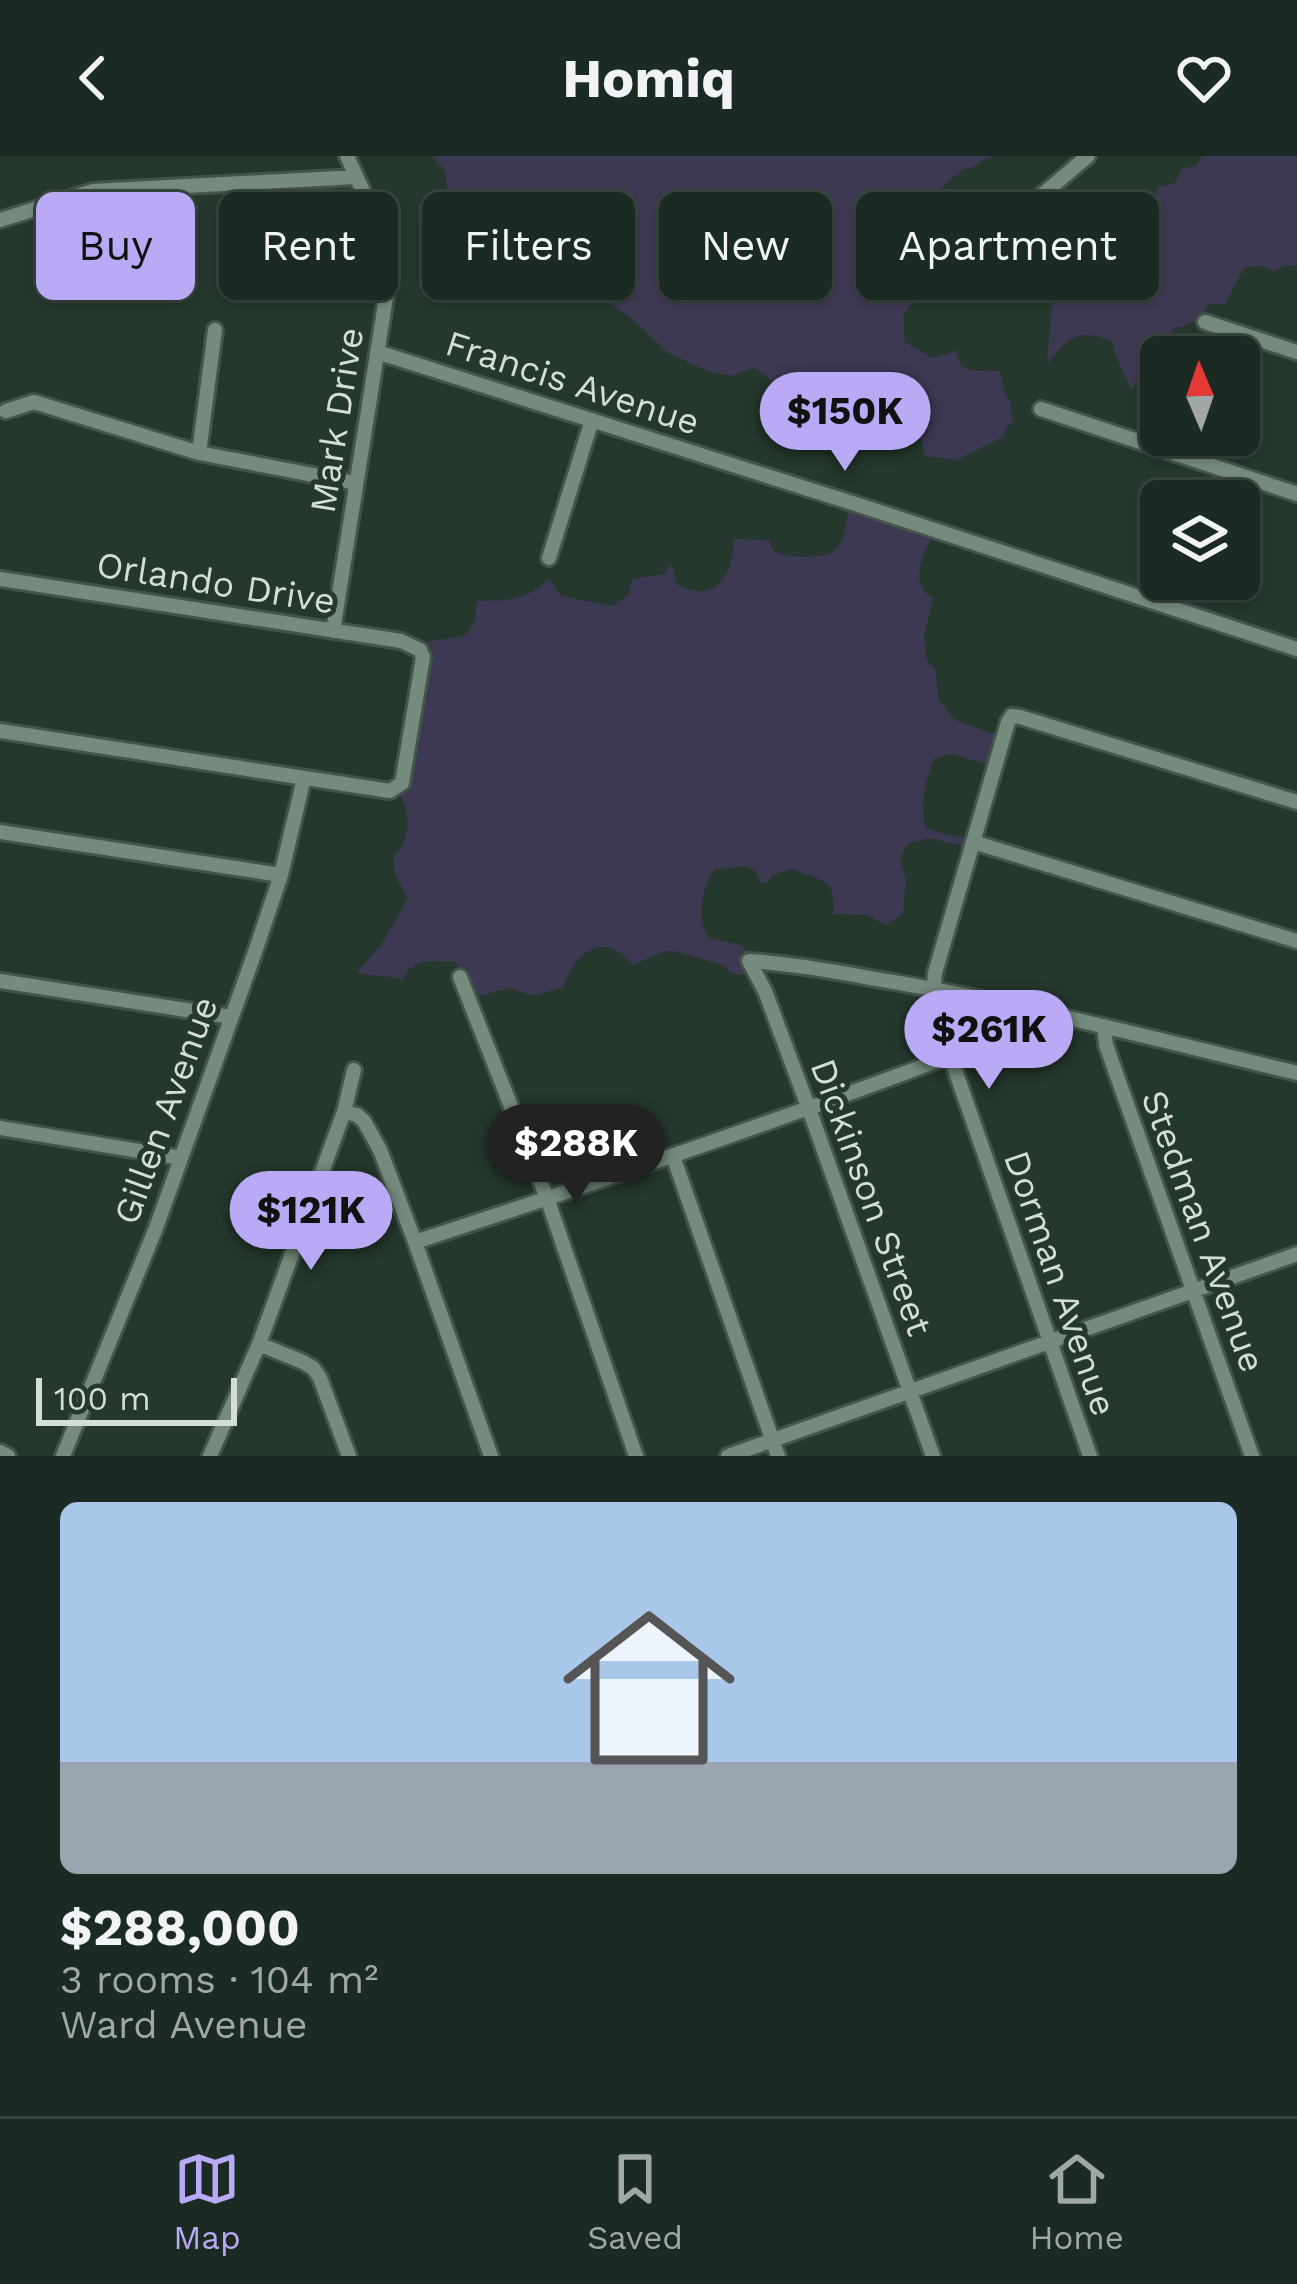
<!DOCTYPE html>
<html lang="en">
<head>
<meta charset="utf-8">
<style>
	body { margin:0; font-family:"Work Sans",sans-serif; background:#28362f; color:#f1f3f6; height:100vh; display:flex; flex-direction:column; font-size:45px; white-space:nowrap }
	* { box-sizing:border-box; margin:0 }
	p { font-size:39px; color:#a0a7a5 }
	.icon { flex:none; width:66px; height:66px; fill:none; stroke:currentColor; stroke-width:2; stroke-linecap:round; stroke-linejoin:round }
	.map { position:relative; height:1300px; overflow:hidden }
	.details { display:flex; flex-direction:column; background:#1b2a22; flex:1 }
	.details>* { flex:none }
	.top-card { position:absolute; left:36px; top:36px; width:1227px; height:108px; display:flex; gap:24px }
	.needle { width:78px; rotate:358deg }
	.controls { position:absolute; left:1140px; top:180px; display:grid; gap:24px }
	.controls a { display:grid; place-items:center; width:120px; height:120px; border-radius:18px; background:#1b2a22; box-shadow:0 3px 9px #0004,0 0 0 3px #394640; font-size:60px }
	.scale { position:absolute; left:36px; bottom:30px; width:201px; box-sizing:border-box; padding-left:12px; border:6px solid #d2ded6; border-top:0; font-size:33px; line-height:42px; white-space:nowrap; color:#d2ded6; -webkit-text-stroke:9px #24382d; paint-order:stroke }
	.price { position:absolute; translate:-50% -102px; padding:0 27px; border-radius:42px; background:#baaaf6; color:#111; font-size:39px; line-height:78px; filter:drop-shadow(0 3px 6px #0008) }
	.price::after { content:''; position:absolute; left:50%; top:72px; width:36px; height:27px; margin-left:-18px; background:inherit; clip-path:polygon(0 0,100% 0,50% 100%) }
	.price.on { background:#222; color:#fff }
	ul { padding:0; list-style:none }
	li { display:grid; align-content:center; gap:24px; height:636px; padding:0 60px }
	li span { display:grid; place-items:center; height:372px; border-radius:18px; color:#555 }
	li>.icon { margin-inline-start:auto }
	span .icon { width:216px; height:216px; fill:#fffc; stroke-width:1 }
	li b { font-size:51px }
	.pill { padding:0 42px; border-radius:18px; background:#1b2a22; box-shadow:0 3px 9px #0004,0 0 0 3px #394640; font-size:42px; line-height:108px }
	.pill.on { background:#baaaf6; color:#111 }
	header { display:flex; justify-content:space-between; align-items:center; height:156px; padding:0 60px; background:#1b2a22; font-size:54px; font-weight:700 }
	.tab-bar { display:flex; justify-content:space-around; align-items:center; height:168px; border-top:3px solid #394640; background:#1b2a22; font-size:33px; color:#a0a7a5 }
	.tab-bar a { display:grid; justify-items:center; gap:6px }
	.tab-bar .on { color:#baaaf6 }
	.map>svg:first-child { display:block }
	.green { fill:#3e3952 }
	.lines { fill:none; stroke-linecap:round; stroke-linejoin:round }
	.street-casing { stroke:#43544b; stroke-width:20 }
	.street { stroke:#748b7d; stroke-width:14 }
	.labels { text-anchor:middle; stroke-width:10; stroke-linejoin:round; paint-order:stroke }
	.street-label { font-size:36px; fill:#d2ded6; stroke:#24382d }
</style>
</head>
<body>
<header><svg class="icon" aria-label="back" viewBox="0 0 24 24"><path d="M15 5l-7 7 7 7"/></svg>Homiq<svg class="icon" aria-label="heart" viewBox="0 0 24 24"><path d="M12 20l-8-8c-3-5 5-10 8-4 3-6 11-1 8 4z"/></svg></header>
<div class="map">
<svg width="1297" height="1300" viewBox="0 0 1297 1300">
	<rect width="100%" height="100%" fill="#24382d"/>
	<!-- green -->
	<path class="green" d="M431 0H995L982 4 974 11 963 13 941 32 933 71 935 90 950 116 911 149 903 159 905 186 932 202 956 195 961 209 970 214 1000 215 1006 241 1010 243 1013 268 1007 270 1003 281 957 304 925 300 921 282 895 266 875 265 866 256 840 243 825 247 817 256 808 252 795 251C790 240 765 217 754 212L730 220 708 215 668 197 637 167 606 144C602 120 577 101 552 110 549 111 538 121 537 122L472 106C475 83 471 75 451 64L453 53 447 39 446 15Z
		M1202 0H1297V110L1284 109 1274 116 1262 110 1244 112 1225 148H1209C1203 162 1188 171 1174 172L1168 179 1167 201H1161V218L1141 220 1131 233C1124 216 1116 204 1112 186 1078 170 1066 183 1047 209L1052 147 1049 129 1069 119 1074 103 1086 97 1097 75 1122 73 1129 69 1135 49 1153 44 1159 31 1175 27 1182 13 1197 9Z
		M850 349 933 377C924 398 907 428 933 442L924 480 926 503 936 515 938 543 955 564 1005 582 997 611 952 598 934 603C925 624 920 650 926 672 941 679 959 680 975 685L973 692 928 682 909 687 900 702 906 723 903 757 886 769 867 759 833 758C836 721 823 726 792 713L773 719 767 727 760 726 756 715 744 710 714 714C702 733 695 762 709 782L741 789 762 810V818H733L722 809 678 796 665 795 633 809C602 773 576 797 563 831L532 840 511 832 474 841 456 806C435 806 412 800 403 824 388 818 373 822 357 816L381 789 408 742 395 719 393 701C411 686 412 652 397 636L419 491C430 482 453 484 468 478L475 463 477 445C506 445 528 444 549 423L561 440 612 450 628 439 632 423 665 418 669 409 672 410 677 428C716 450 733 418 734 383L769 384C771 388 771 391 773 394 781 402 823 403 833 396 845 388 846 362 850 349Z"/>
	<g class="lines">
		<defs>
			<path id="street" d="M0 64 93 35 356 21
				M946 120 1088 0
				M1205 166 1297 196
				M377 196 871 353 1297 493
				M1041 253 1297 338
				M6 255 34 246 199 297 355 327
				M199 297 215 174
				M549 402 592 264
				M0 423 401 485 420 494 423 501 402 627 390 635 0 575
				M333 475 391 110 379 70 347 0
				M0 676 281 719
				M973 686 1297 785
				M749 805C798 808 846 818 894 826 1030 850 1163 885 1297 917
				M749 805 765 835 809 953 933 1300
				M460 821 547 1042 636 1300
				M0 825 231 861
				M1104 870 1106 889 1252 1300
				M344 956 357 959 364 965 380 994 415 1086 491 1300
				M0 972 181 1002
				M673 1000 778 1300
				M415 1086C595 1027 773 967 950 900
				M259 1188 303 1206 313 1212 320 1222 349 1300
				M0 1296 8 1300
				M63 1300 156 1072 254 799 281 719 304 622
				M210 1300 259 1188 344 956 354 914
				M728 1300 1297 1098
				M1090 1300 932 848 935 817 1008 566 1012 560 1020 561 1297 646"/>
		</defs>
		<!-- street casing -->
		<use href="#street" class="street-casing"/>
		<!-- street -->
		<use href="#street" class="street"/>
	</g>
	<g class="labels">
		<!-- street labels -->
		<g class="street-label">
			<text transform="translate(573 226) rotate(18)" y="13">Francis Avenue</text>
			<text transform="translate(336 264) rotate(-81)" y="13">Mark Drive</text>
			<text transform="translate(216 426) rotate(9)" y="13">Orlando Drive</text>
			<text transform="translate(165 954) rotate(-70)" y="13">Gillen Avenue</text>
			<text transform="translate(872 1041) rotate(70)" y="13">Dickinson Street</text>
			<text transform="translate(1204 1075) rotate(70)" y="13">Stedman Avenue</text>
			<text transform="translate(1061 1127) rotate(71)" y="13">Dorman Avenue</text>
		</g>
	</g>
</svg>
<div class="controls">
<a><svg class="needle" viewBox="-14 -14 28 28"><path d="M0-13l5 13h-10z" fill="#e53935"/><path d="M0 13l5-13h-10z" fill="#a0a7a5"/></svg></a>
<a><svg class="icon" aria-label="layers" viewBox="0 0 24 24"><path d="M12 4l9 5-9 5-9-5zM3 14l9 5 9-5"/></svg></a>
</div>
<div class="scale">100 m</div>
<b class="price" style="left:845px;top:318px">$150K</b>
<b class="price" style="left:989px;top:936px">$261K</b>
<b class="price on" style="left:576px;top:1050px">$288K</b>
<b class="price" style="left:311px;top:1117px">$121K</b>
<div class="top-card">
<a class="pill on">Buy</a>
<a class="pill">Rent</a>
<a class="pill">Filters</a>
<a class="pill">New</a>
<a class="pill">Apartment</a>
</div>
</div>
<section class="details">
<ul>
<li><span style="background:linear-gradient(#a9c7e8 70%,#9aa5b1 0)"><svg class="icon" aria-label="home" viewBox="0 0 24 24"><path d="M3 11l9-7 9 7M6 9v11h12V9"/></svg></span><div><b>$288,000</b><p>3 rooms · 104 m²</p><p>Ward Avenue</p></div></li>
</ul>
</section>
<nav class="tab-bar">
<a class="on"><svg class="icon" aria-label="map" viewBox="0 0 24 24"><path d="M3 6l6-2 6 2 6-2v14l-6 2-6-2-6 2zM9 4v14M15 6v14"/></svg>Map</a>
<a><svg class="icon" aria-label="saved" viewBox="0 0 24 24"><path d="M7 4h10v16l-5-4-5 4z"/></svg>Saved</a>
<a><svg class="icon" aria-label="home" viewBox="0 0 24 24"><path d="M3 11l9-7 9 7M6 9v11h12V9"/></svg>Home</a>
</nav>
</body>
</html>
